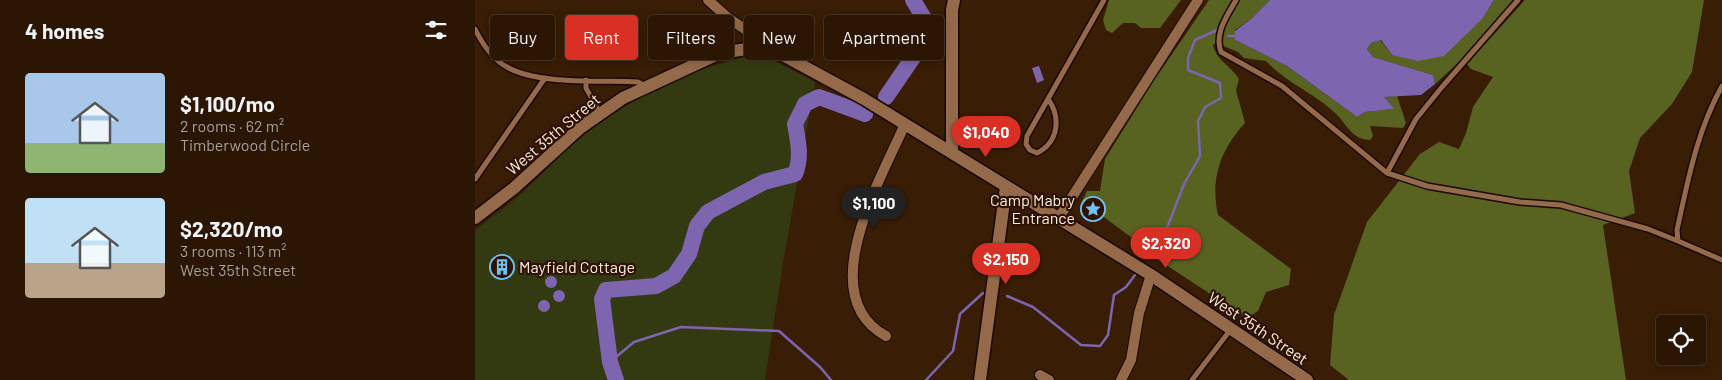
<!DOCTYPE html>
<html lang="en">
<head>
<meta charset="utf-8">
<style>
	body { margin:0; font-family:Barlow,sans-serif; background:#331f0e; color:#f1f3f6; height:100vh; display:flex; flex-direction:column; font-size:19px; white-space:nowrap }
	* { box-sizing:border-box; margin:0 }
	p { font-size:16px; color:#a69f9a }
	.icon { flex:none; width:28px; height:28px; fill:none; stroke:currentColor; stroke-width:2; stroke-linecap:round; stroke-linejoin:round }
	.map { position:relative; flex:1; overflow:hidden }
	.sheet { display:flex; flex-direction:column; background:#2b1604; width:475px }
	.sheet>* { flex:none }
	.banner { position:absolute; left:15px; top:15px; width:475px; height:45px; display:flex; gap:10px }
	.buttons { position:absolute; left:1181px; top:315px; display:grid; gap:10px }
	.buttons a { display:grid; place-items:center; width:50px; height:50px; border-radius:5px; background:#2b1604; box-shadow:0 2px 8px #0003,0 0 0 1px #473526; font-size:25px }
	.price { position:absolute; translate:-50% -42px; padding:0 11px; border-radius:18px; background:#d93025; color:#fff; font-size:16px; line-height:32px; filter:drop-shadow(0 1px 2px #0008) }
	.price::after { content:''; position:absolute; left:50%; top:30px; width:15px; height:11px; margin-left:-8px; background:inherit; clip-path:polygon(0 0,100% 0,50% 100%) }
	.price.selected { background:#222; color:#fff }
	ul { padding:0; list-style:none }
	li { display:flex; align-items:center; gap:15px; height:125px; padding:0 25px }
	li span { display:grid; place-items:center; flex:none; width:140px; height:100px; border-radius:5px; color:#555 }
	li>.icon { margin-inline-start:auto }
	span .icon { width:60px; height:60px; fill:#fffc; stroke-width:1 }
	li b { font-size:21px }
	h2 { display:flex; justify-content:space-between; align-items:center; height:60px; padding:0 25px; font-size:21px }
	.tag { padding:0 18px; border-radius:5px; background:#2b1604; box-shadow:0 2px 8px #0003,0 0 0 1px #473526; font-size:18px; line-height:45px }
	.tag.selected { background:#d93025; color:#fff }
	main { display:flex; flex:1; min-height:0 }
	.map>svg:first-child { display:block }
	.green { fill:#333a12 }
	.forest { fill:#596321 }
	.water { fill:#7d65af }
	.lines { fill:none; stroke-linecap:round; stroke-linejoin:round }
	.stream { stroke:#7d65af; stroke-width:2.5 }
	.river { stroke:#7d65af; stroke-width:16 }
	.service-casing { stroke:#1b0900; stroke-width:8 }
	.minor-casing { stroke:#1b0900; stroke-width:12 }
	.tertiary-casing { stroke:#1b0900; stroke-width:15 }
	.service { stroke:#946a4a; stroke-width:5 }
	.minor { stroke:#946a4a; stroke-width:10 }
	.tertiary { stroke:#946a4a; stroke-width:12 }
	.labels { text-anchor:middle; stroke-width:4.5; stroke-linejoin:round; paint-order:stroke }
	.street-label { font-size:16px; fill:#fcede3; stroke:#2f1300 }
	.poi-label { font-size:16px; fill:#fcede3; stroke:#2f1300; text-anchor:end }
</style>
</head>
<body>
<main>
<section class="sheet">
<h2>4 homes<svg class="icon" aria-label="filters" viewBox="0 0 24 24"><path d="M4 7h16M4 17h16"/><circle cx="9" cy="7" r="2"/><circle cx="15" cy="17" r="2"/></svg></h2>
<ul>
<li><span style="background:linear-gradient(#a9c7e8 70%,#8fb573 0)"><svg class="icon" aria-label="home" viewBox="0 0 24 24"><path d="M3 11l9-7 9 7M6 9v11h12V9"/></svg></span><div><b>$1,100/mo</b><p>2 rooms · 62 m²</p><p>Timberwood Circle</p></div></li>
<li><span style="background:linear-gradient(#bfe0f5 65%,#b9a48a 0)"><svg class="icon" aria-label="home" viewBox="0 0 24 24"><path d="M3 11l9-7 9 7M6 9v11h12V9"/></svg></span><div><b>$2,320/mo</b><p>3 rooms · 113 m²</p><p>West 35th Street</p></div></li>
</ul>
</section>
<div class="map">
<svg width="1247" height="380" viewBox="0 0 1247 380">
	<rect width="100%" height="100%" fill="#391d05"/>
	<!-- green -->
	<path class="green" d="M276 56H290L340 82 308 263 290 380H0V230C16 217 33 206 48 192 67 175 84 156 103 140 149 101 218 67 276 56Z"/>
	<!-- forest -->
	<path class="forest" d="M634 0H706L685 28H666L660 23H648L637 33 631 30 628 20Z
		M734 0H795L776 19 760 30V40L812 66 882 117 890 112 918 109 909 97 922 96 931 123 928 128 895 126 898 136 895 140C880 140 873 128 865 118 844 95 812 84 791 61L769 58 763 52 741 43 738 45C741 60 756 66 764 79L761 90 770 123C746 149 735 178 743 215L816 269 814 285 791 292 783 311 772 318 679 257 676 244 660 240 607 201 612 191H625L630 159 680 79Z
		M1019 0H1039L984 62 960 84 958 75 898 57 892 49 896 43 905 40 917 55 1008 18Z
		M1050 0H1229L1217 72 1197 104 1165 138 1154 171 1160 213 1128 225 1151 380H874L855 365 859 315 892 222 945 154 964 142 984 149 991 133 998 107 1018 77 996 69 992 64Z"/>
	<!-- water -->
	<path class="water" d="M795 0H1019L1008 18 969 56 943 61 917 55 906 40 896 43 892 49 898 57 958 75 960 84 946 95 909 97 919 109 890 112 882 117 812 66 760 40V31L776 19Z
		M564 66 569 80 562 83 557 68Z
		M70 282a6 6 0 1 1 12 0a6 6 0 1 1-12 0Z
		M78 296a6 6 0 1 1 12 0a6 6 0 1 1-12 0Z
		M63 306a6 6 0 1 1 12 0a6 6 0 1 1-12 0Z"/>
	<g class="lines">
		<!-- stream -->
		<path class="stream" d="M753 36H761
			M673 258 687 241 709 184 725 156 723 121 730 107 746 98 745 83 713 70V58L720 40 742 30
			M532 296 558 307 606 345 625 346 633 335 639 295 651 287 660 275
			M135 362 159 342 206 327 304 331 345 367 356 380
			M451 380 478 351 485 314 508 293"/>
		<!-- river -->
		<path class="river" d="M411 97 450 40V20L438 0
			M141 380 135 362 127 299 131 290 181 286 199 276 214 254 222 226 233 212 289 182 320 174C327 158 323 140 320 124L330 104 344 97 390 114"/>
		<defs>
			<path id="service" d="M761 0C752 16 739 33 746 52L807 86 912 173 952 186 1045 202 1086 205 1173 229 1203 241
				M0 29C7 43 17 59 32 67 62 85 128 80 163 82L170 86
				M111 80V88L125 113
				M1247 86C1222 131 1213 180 1202 230L1203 241 1247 260
				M573 99C586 117 584 142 562 153L555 150 551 144 552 136 629 0
				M912 173 941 119 967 87 1043 0
				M0 179 70 78
				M717 380 756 329"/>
			<path id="minor" d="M233 0 252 17 303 52
				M583 219 723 0
				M411 336C337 296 406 179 430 124
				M565 375 574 380
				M646 380 656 360 664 313 676 275"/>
			<path id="tertiary" d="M477 153V10L479 0
				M0 218 39 188 105 128 148 98 245 53 278 48 306 54 389 99 676 275 832 380
				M505 380 531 187"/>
		</defs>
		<!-- service casing -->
		<use href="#service" class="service-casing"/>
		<!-- minor casing -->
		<use href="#minor" class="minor-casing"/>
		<!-- tertiary casing -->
		<use href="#tertiary" class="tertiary-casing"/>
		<!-- service -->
		<use href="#service" class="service"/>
		<!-- minor -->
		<use href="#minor" class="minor"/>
		<!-- tertiary -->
		<use href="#tertiary" class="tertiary"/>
	</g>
	<!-- icons -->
	<defs>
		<symbol id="sight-ring" viewBox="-11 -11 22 22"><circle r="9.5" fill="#2f1300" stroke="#70c1f4" stroke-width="1.5"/><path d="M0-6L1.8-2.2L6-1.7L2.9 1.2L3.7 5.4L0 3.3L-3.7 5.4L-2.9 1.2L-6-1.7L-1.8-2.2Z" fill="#70c1f4"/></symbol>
		<symbol id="building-ring" viewBox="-11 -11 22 22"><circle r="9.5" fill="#2f1300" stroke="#70c1f4" stroke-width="1.5"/><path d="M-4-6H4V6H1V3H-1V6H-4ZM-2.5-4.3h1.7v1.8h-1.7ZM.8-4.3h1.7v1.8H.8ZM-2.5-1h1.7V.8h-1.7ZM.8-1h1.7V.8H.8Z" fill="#70c1f4"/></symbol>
	</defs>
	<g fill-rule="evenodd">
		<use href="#sight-ring" x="604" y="195" width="28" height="28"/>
		<use href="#building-ring" x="13" y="253" width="28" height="28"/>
	</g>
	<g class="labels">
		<!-- street labels -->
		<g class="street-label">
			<text transform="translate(78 134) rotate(-40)" y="6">West 35th Street</text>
			<text transform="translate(783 328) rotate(34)" y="6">West 35th Street</text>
		</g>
		<!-- poi labels -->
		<g class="poi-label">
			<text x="600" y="206">Camp Mabry<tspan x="600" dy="18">Entrance</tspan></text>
			<text x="44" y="273" text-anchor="start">Mayfield Cottage</text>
		</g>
	</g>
</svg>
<div class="buttons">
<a><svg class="icon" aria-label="locate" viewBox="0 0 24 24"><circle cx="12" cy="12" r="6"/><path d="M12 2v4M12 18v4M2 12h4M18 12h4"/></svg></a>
</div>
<b class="price" style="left:511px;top:158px">$1,040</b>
<b class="price selected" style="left:399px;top:229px">$1,100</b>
<b class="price" style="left:691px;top:269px">$2,320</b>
<b class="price" style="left:531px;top:285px">$2,150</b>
<div class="banner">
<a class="tag">Buy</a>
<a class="tag selected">Rent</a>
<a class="tag">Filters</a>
<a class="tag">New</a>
<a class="tag">Apartment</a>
</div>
</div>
</main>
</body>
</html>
